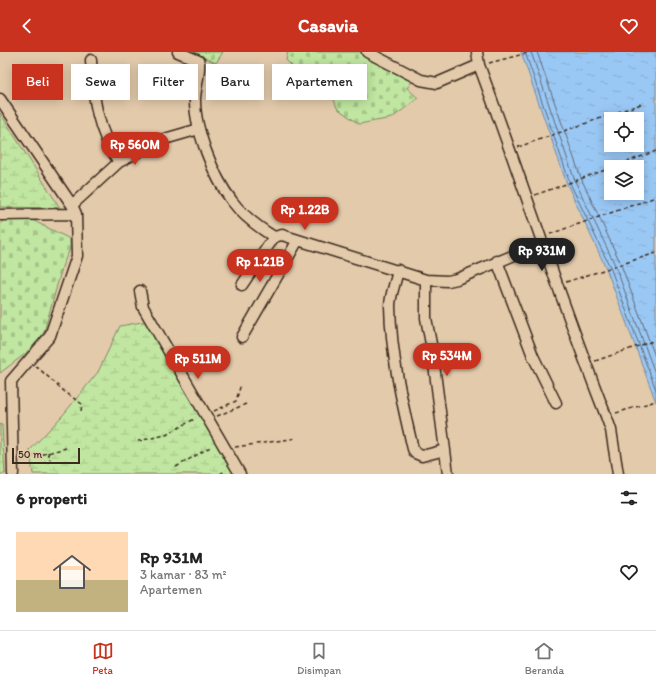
<!DOCTYPE html>
<html lang="id">
<head>
<meta charset="utf-8">
<style>
	body { margin:0; font-family:Itim,sans-serif; background:#f6f6f6; color:#222; height:100vh; display:flex; flex-direction:column; font-size:15px; white-space:nowrap }
	* { box-sizing:border-box; margin:0 }
	p { font-size:13px; color:#767676 }
	.icon { flex:none; width:22px; height:22px; fill:none; stroke:currentColor; stroke-width:2; stroke-linecap:round; stroke-linejoin:round }
	.map { position:relative; height:422px; overflow:hidden }
	.drawer { display:flex; flex-direction:column; background:#fff; flex:1 }
	.drawer>* { flex:none }
	.guide { position:absolute; left:12px; top:12px; width:400px; height:36px; display:flex; gap:8px }
	.tools { position:absolute; left:604px; top:60px; display:grid; gap:8px }
	.tools a { display:grid; place-items:center; width:40px; height:40px; border-radius:0px; background:#fff; box-shadow:0 2px 10px #0003; font-size:20px }
	.scale { position:absolute; left:12px; bottom:10px; width:68px; box-sizing:border-box; padding-left:4px; border:2px solid #3b2a1e; border-top:0; font-size:11px; line-height:14px; white-space:nowrap; color:#3b2a1e; -webkit-text-stroke:3px #e3caab; paint-order:stroke }
	.price { position:absolute; translate:-50% -34px; padding:0 9px; border-radius:14px; background:#c8321e; color:#fff; font-size:13px; line-height:26px; filter:drop-shadow(0 1px 2px #0008) }
	.price::after { content:''; position:absolute; left:50%; top:24px; width:12px; height:9px; margin-left:-6px; background:inherit; clip-path:polygon(0 0,100% 0,50% 100%) }
	.price.selected { background:#222; color:#fff }
	ul { padding:0; list-style:none }
	li { display:flex; align-items:center; gap:12px; height:100px; padding:0 16px }
	li span { display:grid; place-items:center; flex:none; width:112px; height:80px; border-radius:0px; color:#555 }
	li>.icon { margin-inline-start:auto }
	span .icon { width:48px; height:48px; fill:#fffc; stroke-width:1 }
	li b { font-size:17px }
	h2 { display:flex; justify-content:space-between; align-items:center; height:48px; padding:0 16px; font-size:17px }
	.tag { padding:0 14px; border-radius:0px; background:#fff; box-shadow:0 2px 10px #0003; font-size:14px; line-height:36px }
	.tag.selected { background:#c8321e; color:#fff }
	header { display:flex; justify-content:space-between; align-items:center; height:52px; padding:0 16px; background:#c8321e; color:#fff; font-size:18px; font-weight:700 }
	.menu { display:flex; justify-content:space-around; align-items:center; height:56px; border-top:1px solid #e0e0e0; background:#fff; font-size:11px; color:#767676 }
	.menu a { display:grid; justify-items:center; gap:2px }
	.menu .selected { color:#c8321e }
	.map>svg:first-child { display:block }
	.wetland { fill:url(#wetland-marsh); stroke:#7e8860 }
	.cemetery { fill:url(#cemetery-stones); stroke:#7e8860 }
	.water { fill:url(#water-ripples); stroke:#74899f; fill-rule:evenodd }
	.lines { fill:none; stroke-linecap:round; stroke-linejoin:round }
	.shore { stroke:#616974; stroke-width:1 }
	.minor-casing { stroke:#3b2a1e; stroke-width:13 }
	.path { stroke:#3b2a1e; stroke-width:1.5; stroke-dasharray:4 3; stroke-linecap:butt }
	.minor { stroke:#e3caab; stroke-width:10 }
</style>
</head>
<body>
<header><svg class="icon" aria-label="back" viewBox="0 0 24 24"><path d="M15 5l-7 7 7 7"/></svg>Casavia<svg class="icon" aria-label="heart" viewBox="0 0 24 24"><path d="M12 20l-8-8c-3-5 5-10 8-4 3-6 11-1 8 4z"/></svg></header>
<div class="map">
<svg width="656" height="422" viewBox="0 0 656 422">
	<defs>
		<pattern id="wetland-marsh" width="20" height="14" patternUnits="userSpaceOnUse"><rect width="20" height="14" fill="#c0e6a1"/><path d="M1 5h8M5 5V1M11 12h8M15 12V8" fill="none" stroke="#a6c58a"/></pattern>
		<pattern id="cemetery-stones" width="16" height="16" patternUnits="userSpaceOnUse"><rect width="16" height="16" fill="#c0e6a1"/><path d="M2 7V4a2 2 0 0 1 4 0v3zM10 15v-3a2 2 0 0 1 4 0v3z" fill="#a6c58a"/></pattern>
		<pattern id="water-ripples" width="26" height="14" patternUnits="userSpaceOnUse"><rect width="26" height="14" fill="#9ac8f5"/><path d="M2 4q2-2 4 0t4 0M15 11q2-2 4 0t4 0" fill="none" stroke="#86acd2"/></pattern>
	</defs>
	<rect width="100%" height="100%" fill="#e3caab"/>
	<filter id="ink" filterUnits="userSpaceOnUse"><feTurbulence type="fractalNoise" baseFrequency=".025" numOctaves="2"/><feDisplacementMap in="SourceGraphic" scale="8" xChannelSelector="R" yChannelSelector="G"/><feConvolveMatrix kernelMatrix="1 2 1 2 8 2 1 2 1" color-interpolation-filters="sRGB"/></filter>
	<g filter="url(#ink)">
		<!-- wetland -->
		<path class="wetland" d="M0 61 60 156 0 155Z
			M153 268 244 422H33L30 398 63 363 98 320 120 274Z
			M0 372 2 373 5 422H0Z"/>
		<!-- cemetery -->
		<path class="cemetery" d="M191 0H223L216 11Z
			M288 0H361L413 28 407 36 418 46 392 66 359 72 337 56 330 36 306 28 286 8Z
			M5 166 32 168 70 187V197L63 212 44 280 34 295 0 321V173Z"/>
		<!-- water -->
		<path class="water" d="M521 0H656V350L606 216 567 132ZM611 67H637V93H611ZM611 115H637V141H611Z"/>
		<g class="lines">
			<!-- shore -->
			<path class="shore" d="M525 0 570 131 610 215 656 338
				M531 0 575 129 615 213 656 324
				M537 0 581 126 620 210 656 307"/>
			<defs>
				<path id="minor" d="M178 0 199 9C200 22 196 34 195 46 194 76 214 126 232 149 243 164 258 175 274 185
					M367 0 421 28 437 31 479 13
					M477 0 479 13C523 130 560 248 606 364L611 378 618 422
					M91 8C93 45 97 79 119 110
					M0 47 72 153 76 162 77 204 50 284 11 329 13 422
					M72 153 119 110 161 88 199 77
					M0 163 76 162
					M497 209 533 304 556 351
					M398 218C396 230 390 243 390 254 391 302 402 351 413 397L415 401 422 404 445 398
					M426 228V266L432 297 448 422
					M242 233 274 185 282 183 426 228 448 229 457 227 543 191
					M140 239 143 255 240 422
					M242 285 298 188"/>
			</defs>
			<!-- minor casing -->
			<use href="#minor" class="minor-casing"/>
			<!-- path -->
			<path class="path" d="M489 11 531 0
				M518 95 644 51
				M613 115 656 99
				M535 143 611 116
				M550 182 656 145
				M566 230 656 201
				M595 309 656 288
				M36 314 65 340 82 352 81 359
				M214 359 236 349 241 332
				M616 361 656 349
				M217 364 246 352
				M138 389 166 383 196 366
				M235 395 297 386
				M48 400 50 408
				M22 408 66 396
				M176 415 212 394
				M220 422 226 418"/>
			<!-- minor -->
			<use href="#minor" class="minor"/>
		</g>
	</g>
</svg>
<div class="tools">
<a><svg class="icon" aria-label="locate" viewBox="0 0 24 24"><circle cx="12" cy="12" r="6"/><path d="M12 2v4M12 18v4M2 12h4M18 12h4"/></svg></a>
<a><svg class="icon" aria-label="layers" viewBox="0 0 24 24"><path d="M12 4l9 5-9 5-9-5zM3 14l9 5 9-5"/></svg></a>
</div>
<div class="scale">50 m</div>
<b class="price" style="left:135px;top:114px">Rp 560M</b>
<b class="price" style="left:305px;top:179px">Rp 1.22B</b>
<b class="price selected" style="left:542px;top:220px">Rp 931M</b>
<b class="price" style="left:260px;top:231px">Rp 1.21B</b>
<b class="price" style="left:447px;top:325px">Rp 534M</b>
<b class="price" style="left:198px;top:328px">Rp 511M</b>
<div class="guide">
<a class="tag selected">Beli</a>
<a class="tag">Sewa</a>
<a class="tag">Filter</a>
<a class="tag">Baru</a>
<a class="tag">Apartemen</a>
</div>
</div>
<section class="drawer">
<h2>6 properti<svg class="icon" aria-label="filters" viewBox="0 0 24 24"><path d="M4 7h16M4 17h16"/><circle cx="9" cy="7" r="2"/><circle cx="15" cy="17" r="2"/></svg></h2>
<ul>
<li><span style="background:linear-gradient(#ffd9b3 60%,#c2b280 0)"><svg class="icon" aria-label="home" viewBox="0 0 24 24"><path d="M3 11l9-7 9 7M6 9v11h12V9"/></svg></span><div><b>Rp 931M</b><p>3 kamar · 83 m²</p><p>Apartemen</p></div><svg class="icon" aria-label="heart" viewBox="0 0 24 24"><path d="M12 20l-8-8c-3-5 5-10 8-4 3-6 11-1 8 4z"/></svg></li>
</ul>
</section>
<nav class="menu">
<a class="selected"><svg class="icon" aria-label="map" viewBox="0 0 24 24"><path d="M3 6l6-2 6 2 6-2v14l-6 2-6-2-6 2zM9 4v14M15 6v14"/></svg>Peta</a>
<a><svg class="icon" aria-label="saved" viewBox="0 0 24 24"><path d="M7 4h10v16l-5-4-5 4z"/></svg>Disimpan</a>
<a><svg class="icon" aria-label="home" viewBox="0 0 24 24"><path d="M3 11l9-7 9 7M6 9v11h12V9"/></svg>Beranda</a>
</nav>
</body>
</html>
